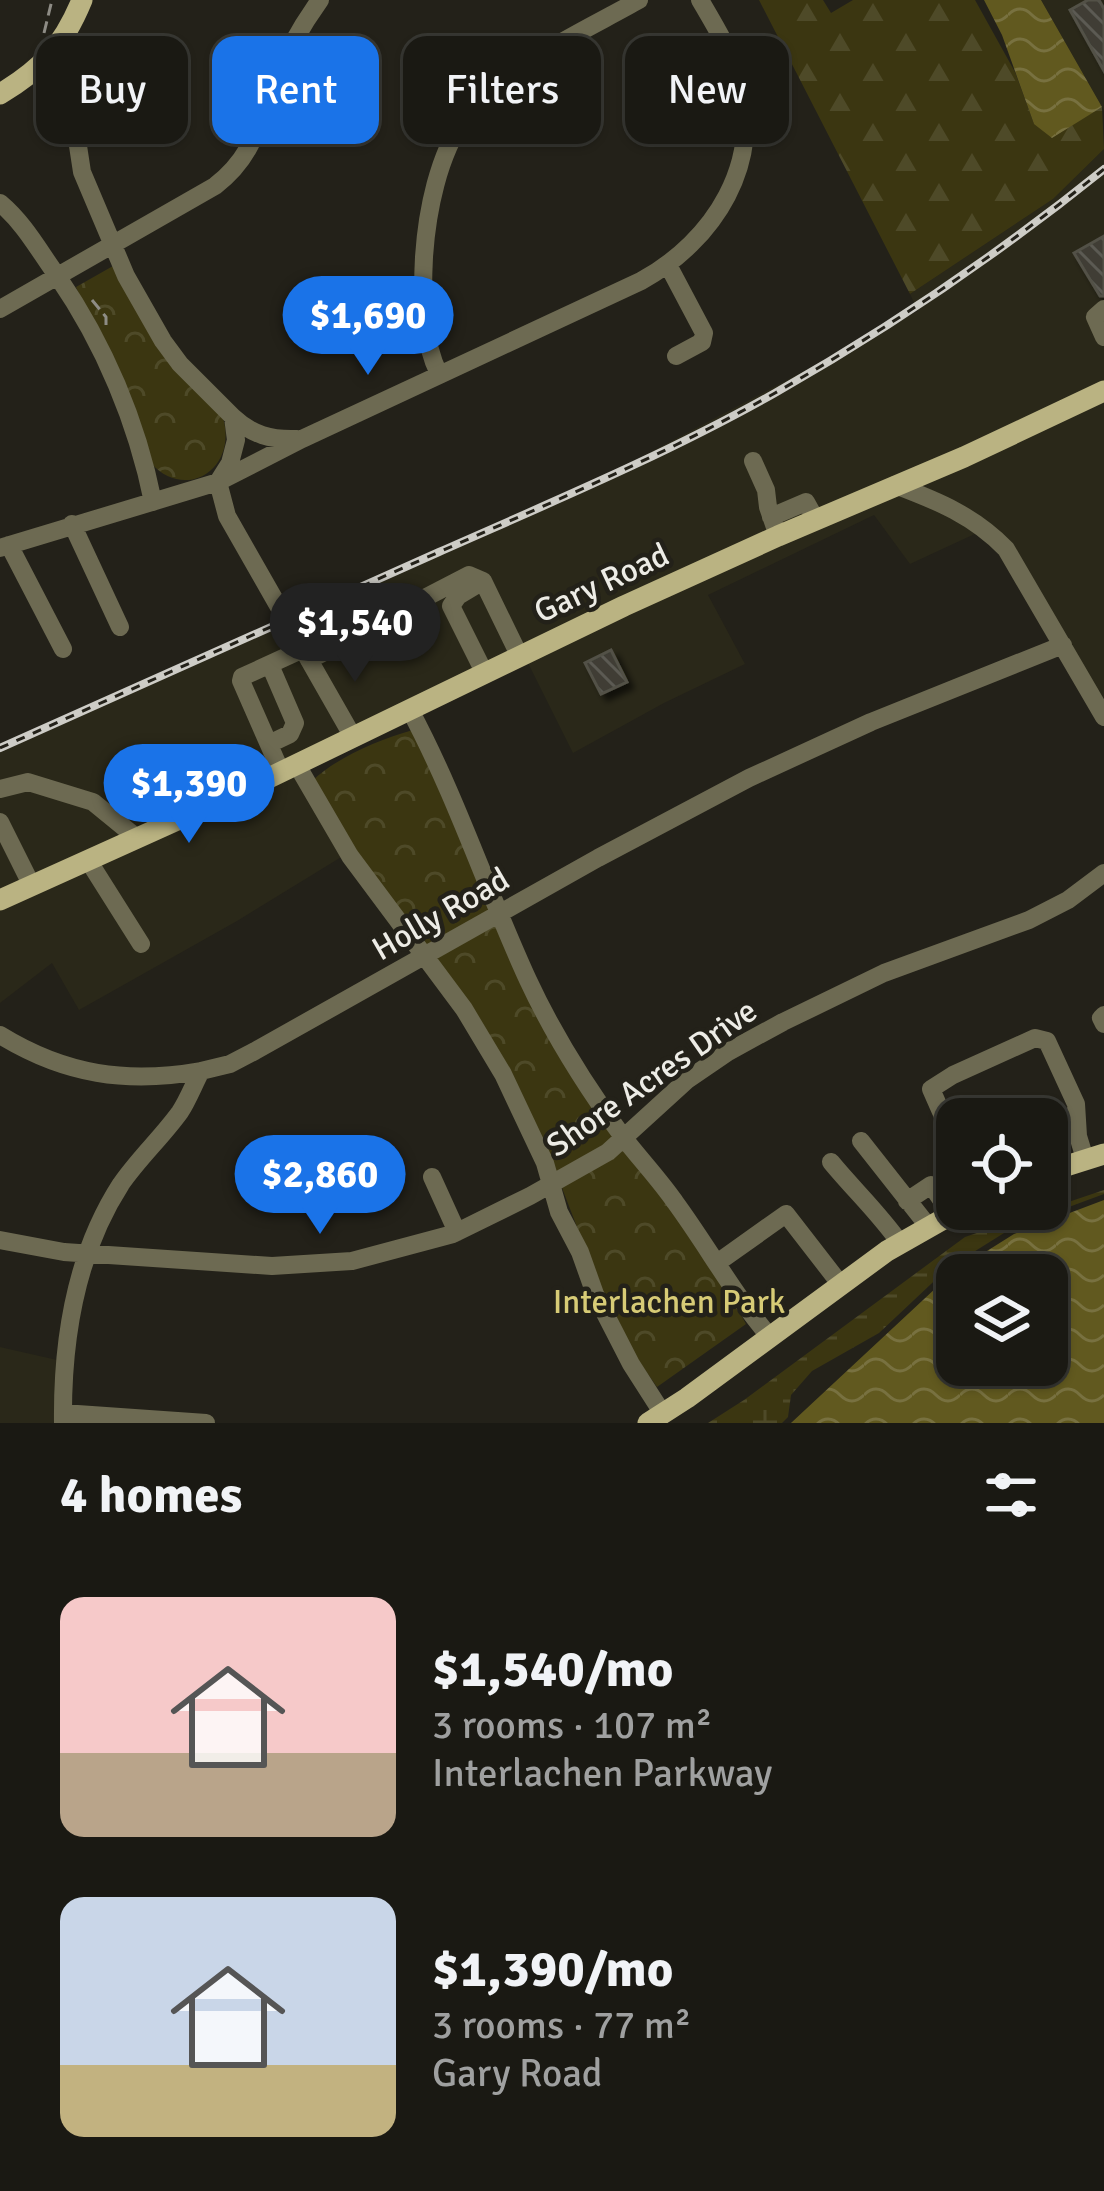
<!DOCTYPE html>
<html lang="en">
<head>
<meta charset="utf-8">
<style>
	body { margin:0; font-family:Signika,sans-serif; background:#272621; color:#f1f3f6; height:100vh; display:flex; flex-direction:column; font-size:45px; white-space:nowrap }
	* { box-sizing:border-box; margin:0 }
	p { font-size:39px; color:#9fa0a0 }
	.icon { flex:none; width:66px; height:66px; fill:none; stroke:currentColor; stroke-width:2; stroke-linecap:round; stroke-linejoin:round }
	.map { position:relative; height:1423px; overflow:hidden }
	.sheet { display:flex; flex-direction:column; background:#1a1913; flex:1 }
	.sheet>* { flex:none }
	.hud { position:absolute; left:36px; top:36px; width:1032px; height:108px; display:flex; gap:24px }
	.buttons { position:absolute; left:936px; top:1098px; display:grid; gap:24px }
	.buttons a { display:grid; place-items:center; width:132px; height:132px; border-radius:24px; background:#1a1913; box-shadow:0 3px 9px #0004,0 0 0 3px #383833; font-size:60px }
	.price { position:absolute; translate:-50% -102px; padding:0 27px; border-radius:42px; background:#1a73e8; color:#fff; font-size:39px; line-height:78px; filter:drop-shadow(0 3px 6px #0008) }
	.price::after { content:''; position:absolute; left:50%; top:72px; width:36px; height:27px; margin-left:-18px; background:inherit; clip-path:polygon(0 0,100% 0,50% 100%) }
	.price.current { background:#222; color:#fff }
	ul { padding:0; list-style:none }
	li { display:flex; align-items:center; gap:36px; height:300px; padding:0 60px }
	li span { display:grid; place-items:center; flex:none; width:336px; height:240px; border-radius:24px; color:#555 }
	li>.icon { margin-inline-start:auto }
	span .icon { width:144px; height:144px; fill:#fffc; stroke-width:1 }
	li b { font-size:51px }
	h2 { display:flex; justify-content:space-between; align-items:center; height:144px; padding:0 60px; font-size:51px }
	.tag { padding:0 42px; border-radius:24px; background:#1a1913; box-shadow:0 3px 9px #0004,0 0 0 3px #383833; font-size:42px; line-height:108px }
	.tag.current { background:#1a73e8; color:#fff }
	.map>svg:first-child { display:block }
	.built { fill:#2a2819 }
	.forest { fill:url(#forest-firs) }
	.wetland { fill:url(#wetland-marsh) }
	.park { fill:url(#park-crowns) }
	.water { fill:url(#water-waves); fill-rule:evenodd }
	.building { fill:url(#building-back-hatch); stroke:#525147; stroke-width:3; filter:url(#shadow) }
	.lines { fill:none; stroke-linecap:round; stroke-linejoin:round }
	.path { stroke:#8e8c85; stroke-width:3; stroke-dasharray:12 6; stroke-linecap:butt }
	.minor { stroke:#6d6a52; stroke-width:18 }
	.major { stroke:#bab382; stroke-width:21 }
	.rail-casing { stroke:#cdccc6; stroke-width:8 }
	.rail { stroke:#232119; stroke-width:3; stroke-dasharray:9; stroke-linecap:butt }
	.labels { text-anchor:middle; stroke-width:9; stroke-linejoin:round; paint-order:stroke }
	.street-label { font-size:33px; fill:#edece6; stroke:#232119 }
	.park-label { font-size:33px; fill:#d7cb76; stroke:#232119 }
</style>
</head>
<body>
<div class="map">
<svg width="1104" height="1423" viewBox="0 0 1104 1423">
	<defs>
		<pattern id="forest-firs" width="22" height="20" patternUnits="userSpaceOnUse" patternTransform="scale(3)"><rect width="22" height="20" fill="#3b3611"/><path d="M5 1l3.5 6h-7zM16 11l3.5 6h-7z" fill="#4e4a28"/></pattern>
		<pattern id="wetland-marsh" width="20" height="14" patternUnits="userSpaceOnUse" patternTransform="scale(3)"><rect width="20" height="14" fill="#3b3611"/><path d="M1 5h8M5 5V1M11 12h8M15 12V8" fill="none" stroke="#4e4a28"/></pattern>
		<pattern id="park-crowns" width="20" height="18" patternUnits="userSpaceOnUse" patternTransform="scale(3)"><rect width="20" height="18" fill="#3b3611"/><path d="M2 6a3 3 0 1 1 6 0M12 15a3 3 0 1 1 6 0" fill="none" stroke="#4e4a28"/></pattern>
		<pattern id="water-waves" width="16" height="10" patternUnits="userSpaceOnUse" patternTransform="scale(3)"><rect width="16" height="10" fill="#61591f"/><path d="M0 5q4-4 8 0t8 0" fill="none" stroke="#787140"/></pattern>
		<pattern id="building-back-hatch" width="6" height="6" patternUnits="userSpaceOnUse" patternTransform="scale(3)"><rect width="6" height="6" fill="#3f3e35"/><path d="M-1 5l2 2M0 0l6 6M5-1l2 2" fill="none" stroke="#5b5a52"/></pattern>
		<filter id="shadow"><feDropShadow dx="6" dy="6" stdDeviation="3" flood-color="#0009"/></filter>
	</defs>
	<rect width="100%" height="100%" fill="#232119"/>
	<!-- built -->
	<path class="built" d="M1041 0H1104V111L1102 107Z
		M1104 149V383L356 728 293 617 541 510 918 311 910 294 1053 199Z
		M1104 399V704L1023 561 915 485Z
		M896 493 944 510 979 532 910 564 874 515 708 595 745 664 664 703 573 753 527 661Z
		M282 623 344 734 0 892V746Z
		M295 774 343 856 237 921 79 1010 52 963 0 1003V908Z
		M0 1347 57 1360 56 1423H0Z"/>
	<!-- forest -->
	<path class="forest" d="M759 0H823L831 13 853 0H975L1015 72 1034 124 1080 120 1102 107 1104 149 1053 199 910 294Z"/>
	<!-- wetland -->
	<path class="wetland" d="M1104 1190V1194L1012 1228 948 1268 879 1333 812 1371 791 1395 788 1417 782 1423H708L744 1400 965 1237Z"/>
	<!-- park -->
	<path class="park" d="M113 266 223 418C238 469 185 502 151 463L76 287Z
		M413 730 545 1021 715 1269 746 1324 657 1387 625 1341 597 1279 544 1141 365 868 312 781C339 756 378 740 413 730Z"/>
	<!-- water -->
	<path class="water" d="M984 0H1041L1102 107 1052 138 1034 124 1002 35Z
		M1104 1200V1423H791L952 1273 1014 1234ZM1047 1275V1365H957V1275Z"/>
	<!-- building -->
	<path class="building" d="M1088 0H1099L1104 9V71L1070 10Z
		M1104 236V296H1100L1074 253Z
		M611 650 627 682 601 694 585 663Z"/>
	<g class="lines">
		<!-- path -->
		<path class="path" d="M44 33 52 0
			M92 300 106 317V327"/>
		<!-- minor -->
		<path class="minor" d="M48 59 64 76 69 87 82 172 126 276 163 341 180 364 233 417 236 440 230 463 218 482 227 516 353 737
			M0 203C25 224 39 251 58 277 104 344 137 422 153 502
			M668 265 704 333 702 342 676 356
			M0 309 215 186C253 157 258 125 275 82 286 53 302 25 320 0
			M1104 309 1095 317 1104 337
			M439 374C422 340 422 295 424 257 427 211 438 156 465 117 497 70 588 29 639 0
			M233 417C252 435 271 440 297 439
			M753 461 766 490 768 507 778 536
			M895 485C938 501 974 516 1006 549L1104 717
			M771 517 806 502 816 520
			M72 524 120 627
			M9 545 63 649
			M0 548 218 482 302 439 641 281C714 241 765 162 738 76 730 50 714 24 700 0
			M483 581 458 596 451 606 485 674
			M309 660 340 644 349 628 373 616 386 618 469 575 483 581 520 657
			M410 710C457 798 487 891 528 980 554 1036 587 1088 623 1137 640 1159 659 1179 675 1202 708 1247 734 1295 770 1337
			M269 744 290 734 295 723 270 665
			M297 765 350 856 464 1009 503 1074 545 1163 559 1212 580 1252 595 1294 631 1364 663 1414
			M281 772 241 681 242 677 303 649
			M0 789 28 782 93 802 137 838
			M0 822 32 886
			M88 860 141 944
			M1104 1015 1101 1018 1104 1024
			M0 1035C65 1075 127 1084 201 1071
			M861 1141 928 1226
			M957 1148 931 1089 953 1075 1035 1038 1047 1041 1076 1104 1078 1136 1085 1159
			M831 1162C854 1190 879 1213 900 1243
			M432 1177 457 1232
			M907 1201 931 1185 951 1214
			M0 1240 64 1252 272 1266 352 1261 453 1234 530 1196 608 1152 687 1080 728 1052 783 1022 884 973 1029 920 1068 900 1104 873
			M717 1263 786 1214 841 1285
			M63 1413 206 1423
			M63 1423C62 1340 75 1255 121 1184 139 1158 162 1137 180 1112 188 1100 194 1084 201 1071L230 1064 255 1051 598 858 749 778 871 722 1063 645"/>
		<!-- major -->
		<path class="major" d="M0 94C42 69 63 46 82 0
			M0 900 246 789 624 606 778 536 964 457 1104 391
			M1047 1172 1104 1154
			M648 1423 687 1398 887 1251 961 1209"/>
		<defs>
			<path id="rail" d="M0 748C146 683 292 617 439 552 552 502 667 454 775 393 891 327 1000 253 1104 169"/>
		</defs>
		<!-- rail casing -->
		<use href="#rail" class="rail-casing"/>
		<!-- rail -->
		<use href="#rail" class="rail"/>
	</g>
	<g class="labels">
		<!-- street labels -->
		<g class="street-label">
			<text transform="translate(601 582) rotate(-25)" y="12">Gary Road</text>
			<text transform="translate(440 913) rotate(-30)" y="12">Holly Road</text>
			<text transform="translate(651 1077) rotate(-35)" y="12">Shore Acres Drive</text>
		</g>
		<!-- park labels -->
		<g class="park-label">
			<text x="669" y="1313">Interlachen Park</text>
		</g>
	</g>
</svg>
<div class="buttons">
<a><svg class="icon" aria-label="locate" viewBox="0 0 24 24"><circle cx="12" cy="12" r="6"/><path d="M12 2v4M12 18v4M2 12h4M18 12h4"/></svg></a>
<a><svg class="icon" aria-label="layers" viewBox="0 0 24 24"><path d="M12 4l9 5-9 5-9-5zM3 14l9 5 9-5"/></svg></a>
</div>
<b class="price" style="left:368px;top:378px">$1,690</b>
<b class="price current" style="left:355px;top:685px">$1,540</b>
<b class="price" style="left:189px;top:846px">$1,390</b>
<b class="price" style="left:320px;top:1237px">$2,860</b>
<div class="hud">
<a class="tag">Buy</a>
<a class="tag current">Rent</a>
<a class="tag">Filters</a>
<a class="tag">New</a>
</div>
</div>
<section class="sheet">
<h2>4 homes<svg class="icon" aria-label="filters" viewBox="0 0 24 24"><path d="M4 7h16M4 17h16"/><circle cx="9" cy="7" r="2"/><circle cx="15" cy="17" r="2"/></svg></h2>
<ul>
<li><span style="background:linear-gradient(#f6c9c9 65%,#b9a48a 0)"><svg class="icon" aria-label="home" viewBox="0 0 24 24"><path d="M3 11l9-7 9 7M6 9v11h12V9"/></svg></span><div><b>$1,540/mo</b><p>3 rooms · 107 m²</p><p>Interlachen Parkway</p></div></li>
<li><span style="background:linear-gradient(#c9d6e8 70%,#c2b280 0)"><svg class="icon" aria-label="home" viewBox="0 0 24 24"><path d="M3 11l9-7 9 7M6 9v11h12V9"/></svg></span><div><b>$1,390/mo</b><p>3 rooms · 77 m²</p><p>Gary Road</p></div></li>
</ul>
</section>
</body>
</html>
